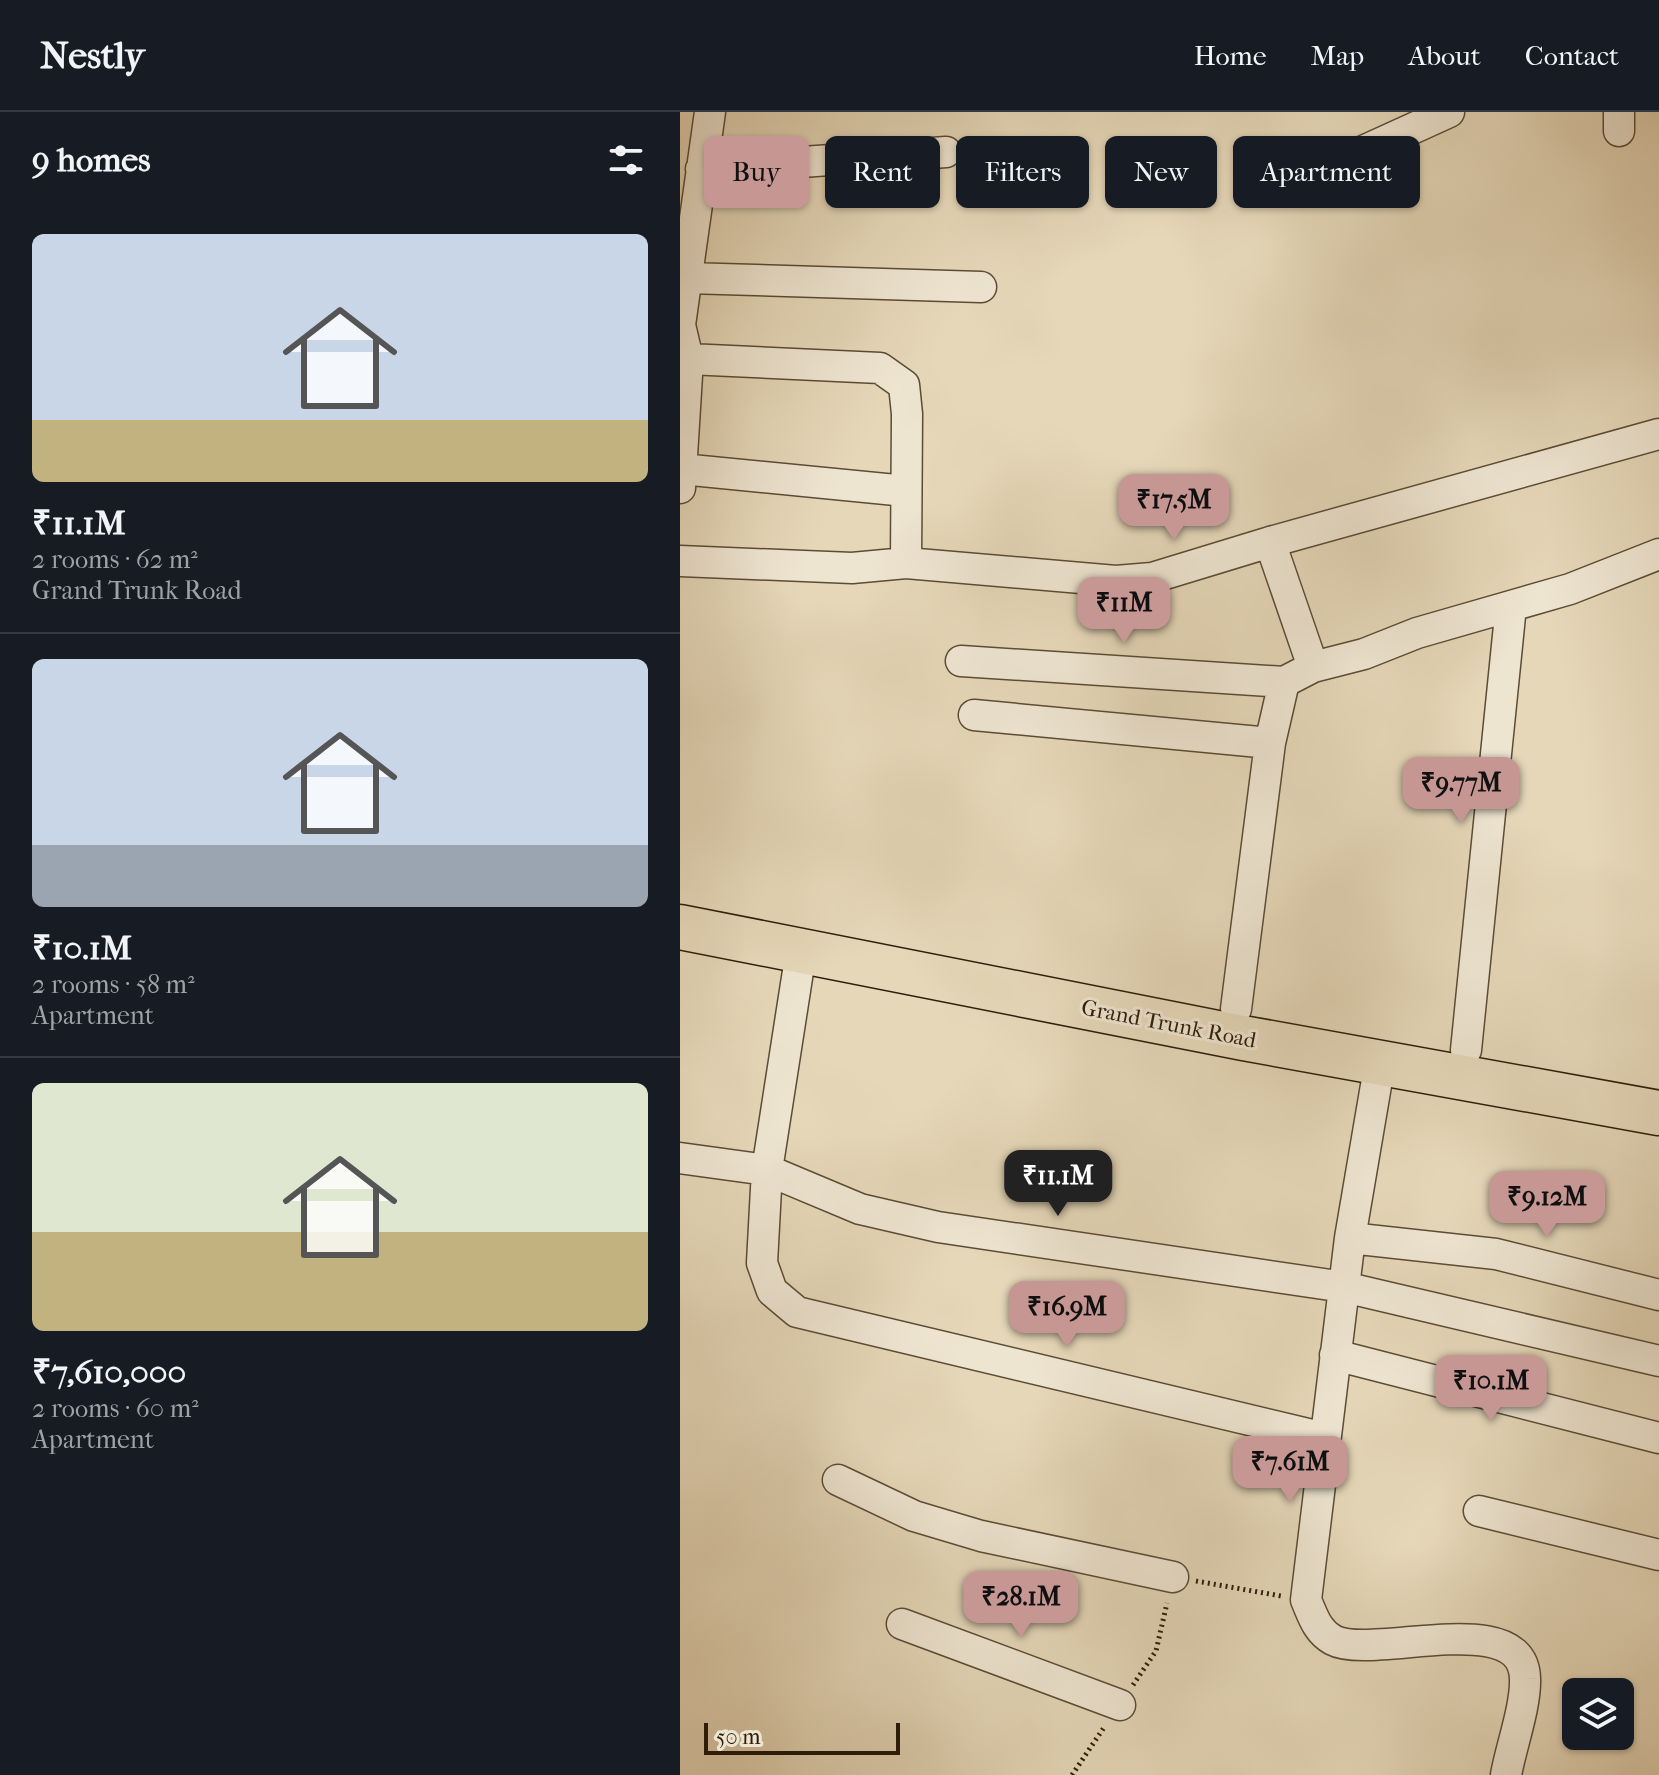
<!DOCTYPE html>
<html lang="en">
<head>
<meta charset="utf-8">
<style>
	body { margin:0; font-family:"IM FELL French Canon",serif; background:#20242c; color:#f1f3f6; height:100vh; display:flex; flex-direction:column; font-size:30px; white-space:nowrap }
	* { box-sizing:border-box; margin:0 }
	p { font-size:26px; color:#9ea1a6 }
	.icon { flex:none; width:44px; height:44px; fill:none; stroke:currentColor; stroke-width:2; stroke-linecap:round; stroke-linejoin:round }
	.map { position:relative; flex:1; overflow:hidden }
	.drawer { display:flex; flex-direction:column; background:#171b24; width:680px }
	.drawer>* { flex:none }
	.banner { position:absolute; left:24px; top:24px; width:760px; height:72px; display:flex; gap:16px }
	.fabs { position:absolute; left:882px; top:1566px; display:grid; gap:16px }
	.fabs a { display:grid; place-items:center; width:72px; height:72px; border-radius:12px; background:#171b24; box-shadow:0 2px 6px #0004; font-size:40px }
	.scale { position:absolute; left:24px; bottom:20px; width:196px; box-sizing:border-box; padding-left:8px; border:4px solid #2d1d09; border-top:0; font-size:22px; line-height:28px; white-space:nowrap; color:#2d1d09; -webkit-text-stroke:6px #eee5d1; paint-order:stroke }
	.price { position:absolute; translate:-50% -68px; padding:0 18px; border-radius:16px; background:#c59692; color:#111; font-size:26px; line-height:52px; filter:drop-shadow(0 2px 4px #0008) }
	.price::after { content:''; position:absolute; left:50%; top:48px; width:24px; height:18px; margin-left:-12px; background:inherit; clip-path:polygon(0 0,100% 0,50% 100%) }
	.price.on { background:#222; color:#fff }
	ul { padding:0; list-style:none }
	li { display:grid; align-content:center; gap:16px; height:424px; padding:0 32px }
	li+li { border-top:2px solid #363941 }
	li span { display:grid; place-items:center; height:248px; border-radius:12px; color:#555 }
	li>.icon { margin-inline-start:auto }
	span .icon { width:144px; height:144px; fill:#fffc; stroke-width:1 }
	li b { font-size:34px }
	h2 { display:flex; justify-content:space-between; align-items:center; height:96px; padding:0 32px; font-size:34px }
	.chip { padding:0 28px; border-radius:12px; background:#171b24; box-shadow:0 2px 6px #0004; font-size:28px; line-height:72px }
	.chip.on { background:#c59692; color:#111 }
	header { display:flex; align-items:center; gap:48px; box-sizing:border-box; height:112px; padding:0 40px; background:#171b24; border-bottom:2px solid #363941 }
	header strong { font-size:38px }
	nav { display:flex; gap:44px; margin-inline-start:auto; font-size:28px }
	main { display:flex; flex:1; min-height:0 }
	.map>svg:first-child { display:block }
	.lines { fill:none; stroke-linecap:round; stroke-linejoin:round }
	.street-casing { stroke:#5b4c35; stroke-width:33 }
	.primary-casing { stroke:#2d1d09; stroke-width:47 }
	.path { stroke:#2d1d09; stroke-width:5; stroke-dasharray:2 4; stroke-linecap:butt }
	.street { stroke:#eee5d1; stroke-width:30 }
	.primary { stroke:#e5d7b8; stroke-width:44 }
	.labels { text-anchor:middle; stroke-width:6; stroke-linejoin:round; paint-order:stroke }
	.street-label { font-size:22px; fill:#2d1d09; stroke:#eee5d1 }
</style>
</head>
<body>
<header>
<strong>Nestly</strong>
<nav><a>Home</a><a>Map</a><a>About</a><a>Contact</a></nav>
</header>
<main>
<section class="drawer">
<h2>9 homes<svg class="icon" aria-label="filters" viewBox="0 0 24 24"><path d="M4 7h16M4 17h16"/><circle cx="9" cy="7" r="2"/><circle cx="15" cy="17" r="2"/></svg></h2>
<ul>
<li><span style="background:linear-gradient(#c9d6e8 75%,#c2b280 0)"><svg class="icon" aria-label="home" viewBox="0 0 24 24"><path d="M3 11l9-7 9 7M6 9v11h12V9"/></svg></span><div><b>₹11.1M</b><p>2 rooms · 62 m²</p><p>Grand Trunk Road</p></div></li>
<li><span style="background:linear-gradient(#c9d6e8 75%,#9aa5b1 0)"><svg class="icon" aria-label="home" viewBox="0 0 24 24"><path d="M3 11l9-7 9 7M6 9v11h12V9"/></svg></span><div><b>₹10.1M</b><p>2 rooms · 58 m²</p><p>Apartment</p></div></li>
<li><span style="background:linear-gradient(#dfe7d0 60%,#c2b280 0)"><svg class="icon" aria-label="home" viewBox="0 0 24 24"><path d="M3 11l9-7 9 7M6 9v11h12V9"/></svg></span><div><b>₹7,610,000</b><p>2 rooms · 60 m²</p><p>Apartment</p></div></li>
</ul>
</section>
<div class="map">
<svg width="979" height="1663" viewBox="0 0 979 1663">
	<rect width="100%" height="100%" fill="#e5d7b8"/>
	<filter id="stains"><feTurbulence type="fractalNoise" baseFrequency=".0025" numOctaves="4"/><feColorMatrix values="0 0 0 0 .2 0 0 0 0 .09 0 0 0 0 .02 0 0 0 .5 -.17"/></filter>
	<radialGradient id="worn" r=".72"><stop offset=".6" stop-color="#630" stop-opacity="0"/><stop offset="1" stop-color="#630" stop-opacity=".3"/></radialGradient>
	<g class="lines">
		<defs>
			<path id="street" d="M939 19V0
				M21 57 266 40
				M573 79 657 51 769 0
				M7 166 301 175
				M8 247 200 256 224 273 227 302 226 451
				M1 357 226 379
				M0 376 8 247 0 213 30 0
				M590 430 633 555
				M0 449 172 456 226 451 436 469 472 466 590 430 979 322
				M281 549 604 570
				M294 603 590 631
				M121 840 87 1058 82 1151 92 1179 117 1200 645 1326
				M556 897 590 631 604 570 633 555 684 542 737 521 890 477 979 442
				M786 938 831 494
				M700 950 670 1126 626 1488C633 1504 637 1519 653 1528 692 1549 844 1493 845 1567 846 1594 831 1635 826 1663
				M0 1046 87 1058 180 1097 258 1115 664 1175 979 1249
				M670 1126 816 1142 979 1183
				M655 1243 979 1326
				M158 1368 234 1404 301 1424 493 1465
				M799 1399 979 1443
				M222 1512 440 1593"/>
			<path id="primary" d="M0 815 563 926 979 1001"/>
		</defs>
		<!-- street casing -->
		<use href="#street" class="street-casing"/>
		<!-- primary casing -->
		<use href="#primary" class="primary-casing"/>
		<!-- path -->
		<path class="path" d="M516 1469 601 1484
			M453 1573 476 1539 487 1491
			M392 1663 425 1614"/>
		<!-- street -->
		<use href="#street" class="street"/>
		<!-- primary -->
		<use href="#primary" class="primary"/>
	</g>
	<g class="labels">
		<!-- street labels -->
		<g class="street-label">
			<text transform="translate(489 911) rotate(11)" y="8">Grand Trunk Road</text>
		</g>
	</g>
	<rect width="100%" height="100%" filter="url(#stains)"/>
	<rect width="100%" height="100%" fill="url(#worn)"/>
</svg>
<div class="fabs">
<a><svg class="icon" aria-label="layers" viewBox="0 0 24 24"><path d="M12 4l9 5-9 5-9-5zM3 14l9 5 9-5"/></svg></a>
</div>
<div class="scale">50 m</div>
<b class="price" style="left:494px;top:430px">₹17.5M</b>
<b class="price" style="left:444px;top:533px">₹11M</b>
<b class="price" style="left:781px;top:713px">₹9.77M</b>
<b class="price on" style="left:378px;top:1106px">₹11.1M</b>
<b class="price" style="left:867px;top:1127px">₹9.12M</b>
<b class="price" style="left:387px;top:1237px">₹16.9M</b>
<b class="price" style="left:811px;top:1311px">₹10.1M</b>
<b class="price" style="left:610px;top:1392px">₹7.61M</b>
<b class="price" style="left:341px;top:1527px">₹28.1M</b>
<div class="banner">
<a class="chip on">Buy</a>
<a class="chip">Rent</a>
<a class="chip">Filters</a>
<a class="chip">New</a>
<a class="chip">Apartment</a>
</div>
</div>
</main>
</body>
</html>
